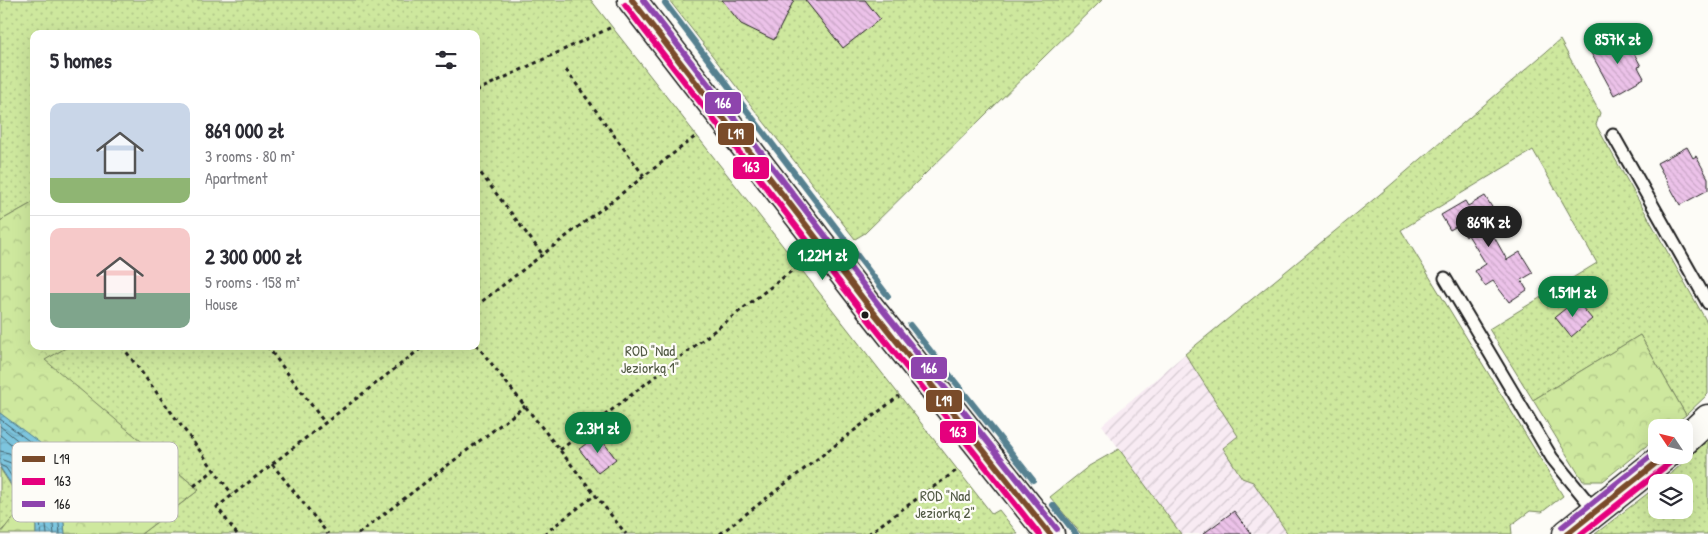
<!DOCTYPE html>
<html lang="en">
<head>
<meta charset="utf-8">
<style>
	body { margin:0; font-family:"Patrick Hand",sans-serif; background:#f2f2f3; color:#2b2b33; height:100vh; display:flex; flex-direction:column; font-size:19px; white-space:nowrap }
	* { box-sizing:border-box; margin:0 }
	p { font-size:16px; color:#7c7c81 }
	.icon { flex:none; width:28px; height:28px; fill:none; stroke:currentColor; stroke-width:2; stroke-linecap:round; stroke-linejoin:round }
	.map { position:relative; flex:1; overflow:hidden }
	.drawer { position:absolute; left:30px; top:30px; width:450px; height:320px; display:flex; flex-direction:column; background:#fff; border-radius:10px; box-shadow:0 5px 20px #0002 }
	.drawer>* { flex:none }
	.needle { width:32px; rotate:305deg }
	.buttons { position:absolute; left:1648px; top:419px; display:grid; gap:10px }
	.buttons a { display:grid; place-items:center; width:45px; height:45px; border-radius:10px; background:#fff; box-shadow:0 5px 20px #0002; font-size:25px }
	.price { position:absolute; translate:-50% -42px; padding:0 11px; border-radius:18px; background:#0b8043; color:#fff; font-size:16px; line-height:32px; filter:drop-shadow(0 1px 2px #0008) }
	.price::after { content:''; position:absolute; left:50%; top:30px; width:15px; height:11px; margin-left:-8px; background:inherit; clip-path:polygon(0 0,100% 0,50% 100%) }
	.price.on { background:#222; color:#fff }
	ul { padding:0; list-style:none }
	li { display:flex; align-items:center; gap:15px; height:125px; padding:0 20px }
	li+li { border-top:1px solid #e1e1e2 }
	li span { display:grid; place-items:center; flex:none; width:140px; height:100px; border-radius:10px; color:#555 }
	li>.icon { margin-inline-start:auto }
	span .icon { width:60px; height:60px; fill:#fffc; stroke-width:1 }
	li b { font-size:21px }
	h2 { display:flex; justify-content:space-between; align-items:center; height:60px; padding:0 20px; font-size:21px }
	.map>svg:first-child { display:block }
	.industrial { fill:url(#industrial-furrows) }
	.grass { fill:url(#grass-dots); stroke:#75825d }
	.forest { fill:url(#forest-crowns); stroke:#75825d }
	.water { fill:url(#water-waves); stroke:#568190 }
	.lines { fill:none; stroke-linecap:round; stroke-linejoin:round }
	.shore { stroke:#43606a; stroke-width:1 }
	.stream { stroke:#568190; stroke-width:6 }
	.building { fill:url(#building-back-hatch); stroke:#1c1c1c }
	.service-casing { stroke:#1c1c1c; stroke-width:15 }
	.tertiary-casing { stroke:#1c1c1c; stroke-width:31 }
	.secondary-casing { stroke:#1c1c1c; stroke-width:31 }
	.path { stroke:#1c1c1c; stroke-width:3; stroke-dasharray:4 4; stroke-linecap:butt }
	.service { stroke:#fdfcf7; stroke-width:11 }
	.tertiary { stroke:#fdfcf7; stroke-width:28 }
	.secondary { stroke:#fdfcf7; stroke-width:28 }
	.bus-1-casing { stroke:#fdfcf7; stroke-width:10 }
	.bus-2-casing { stroke:#fdfcf7; stroke-width:10 }
	.bus-3-casing { stroke:#fdfcf7; stroke-width:10 }
	.bus-1 { stroke:#7a4b2a; stroke-width:6 }
	.bus-2 { stroke:#e5007d; stroke-width:6 }
	.bus-3 { stroke:#8e44ad; stroke-width:6 }
	.bus-dot { fill:#1c1c1c; stroke:#fdfcf7; stroke-width:2 }
	.labels { text-anchor:middle; stroke-width:4.5; stroke-linejoin:round; paint-order:stroke }
	.park-label { font-size:15px; fill:#515943; stroke:#fdfcf7 }
	.key { fill:#fdfcf7; stroke:#bab9b5; stroke-width:1 }
	.key-label { font-size:14px; fill:#1c1c1c }
	.line-badge { stroke:#fdfcf7; stroke-width:2 }
	.badge-label { font-size:14px; text-anchor:middle; font-weight:bold; fill:#fff }
</style>
</head>
<body>
<div class="map">
<svg width="1708" height="534" viewBox="0 0 1708 534">
	<defs>
		<pattern id="industrial-furrows" width="10" height="10" patternUnits="userSpaceOnUse" patternTransform="scale(1.25)"><rect width="10" height="10" fill="#f8ebf3"/><path d="M-1 1l2-2M0 10L10 0M9 11l2-2" fill="none" stroke="#d4c9d0"/></pattern>
		<pattern id="grass-dots" width="8" height="8" patternUnits="userSpaceOnUse" patternTransform="scale(1.25)"><rect width="8" height="8" fill="#cee89e"/><path d="M2 2h.1M6 6h.1" fill="none" stroke="#b0c688" stroke-width="1.8" stroke-linecap="round"/></pattern>
		<pattern id="forest-crowns" width="20" height="18" patternUnits="userSpaceOnUse" patternTransform="scale(1.25)"><rect width="20" height="18" fill="#cee89e"/><path d="M2 6a3 3 0 1 1 6 0M12 15a3 3 0 1 1 6 0" fill="none" stroke="#b0c688"/></pattern>
		<pattern id="water-waves" width="16" height="10" patternUnits="userSpaceOnUse" patternTransform="scale(1.25)"><rect width="16" height="10" fill="#7dc5de"/><path d="M0 5q4-4 8 0t8 0" fill="none" stroke="#6ba9be"/></pattern>
		<pattern id="building-back-hatch" width="6" height="6" patternUnits="userSpaceOnUse" patternTransform="scale(1.25)"><rect width="6" height="6" fill="#ecc2e9"/><path d="M-1 5l2 2M0 0l6 6M5-1l2 2" fill="none" stroke="#caa6c7"/></pattern>
	</defs>
	<rect width="100%" height="100%" fill="#fdfcf7"/>
	<filter id="ink" filterUnits="userSpaceOnUse"><feTurbulence type="fractalNoise" baseFrequency=".02" numOctaves="2"/><feDisplacementMap in="SourceGraphic" scale="10" xChannelSelector="R" yChannelSelector="G"/><feConvolveMatrix kernelMatrix="1 2 1 2 8 2 1 2 1" color-interpolation-filters="sRGB"/></filter>
	<g filter="url(#ink)">
		<!-- industrial -->
		<path class="industrial" d="M1185 354 1238 436 1223 449 1242 478 1253 481 1288 534H1181L1102 425Z"/>
		<!-- grass -->
		<path class="grass" d="M0 0H591L992 514 999 510 1018 534H141L199 490 44 360 69 346H476V34H34V202L0 221Z
			M669 0H1102L865 233 855 239Z
			M1560 40 1600 113 1596 125 1708 324V394L1686 415 1640 335 1533 400 1489 329 1597 263 1533 150 1401 230 1563 496 1542 512 1530 511 1511 525 1512 534H1288L1253 482 1242 478 1223 448 1238 436 1185 354 1379 195Z
			M1708 440V534H1595L1656 487V510H1684V482H1662Z
			M1119 449 1181 534H1081L1050 497 1089 466Z
			M0 468 25 508 0 532Z"/>
		<!-- forest -->
		<path class="forest" d="M34 202V346H69L45 360 199 490 141 534H65L58 464 0 413V221Z
			M1640 335 1686 415 1670 427 1656 428V438L1603 481H1583L1533 400Z
			M25 508 36 523V534H0L10 521Z"/>
		<!-- water -->
		<path class="water" d="M0 413 40 443 58 464 65 534H36V523L0 467Z"/>
		<g class="lines">
			<!-- shore -->
			<path class="shore" d="M0 419 37 447 53 466 60 534
				M0 426 32 452 47 469 54 534
				M0 435C19 451 45 465 42 493H38L17 458 9 453 0 451
				M0 459 11 463 45 516 47 534
				M0 465 6 468 40 520 41 534"/>
			<!-- stream -->
			<path class="stream" d="M665 3 888 296
				M910 325 1033 480
				M1053 505 1076 534"/>
		</g>
		<!-- building -->
		<path class="building" d="M722 0H794L774 40 741 24Z
			M805 0H865L880 19 843 48Z
			M1621 36 1627 47 1630 46 1641 66 1638 67 1644 78 1614 95 1591 53Z
			M1687 147 1693 158 1696 156 1708 178V190L1680 205 1657 163Z
			M1485 196 1498 217 1487 224 1507 260 1520 252 1533 273 1521 280 1527 290 1509 302 1493 281 1485 286 1475 271 1486 264 1468 235 1466 237 1459 225 1450 230 1441 215 1465 201 1468 206Z
			M1576 300 1592 319 1571 337 1555 317Z
			M598 435 616 459 598 473 579 449Z
			M1234 511 1251 534H1203Z"/>
		<g class="lines">
			<defs>
				<path id="service" d="M1613 135 1708 303
					M1445 278 1552 458 1596 512"/>
				<path id="tertiary" d="M632 0 871 309 1050 534"/>
				<path id="secondary" d="M1684 441 1708 419
					M1567 534 1666 455"/>
			</defs>
			<!-- service casing -->
			<use href="#service" class="service-casing"/>
			<!-- tertiary casing -->
			<use href="#tertiary" class="tertiary-casing"/>
			<!-- secondary casing -->
			<use href="#secondary" class="secondary-casing"/>
			<!-- path -->
			<path class="path" d="M566 70 644 176
				M476 91 612 27
				M476 167 543 255
				M476 306 696 136
				M476 344 626 534
				M122 346 232 494
				M267 346 325 423
				M560 450 798 266
				M272 464 328 534
				M194 486 214 470
				M237 534 217 507 424 346
				M358 534 525 406
				M544 534 595 495
				M720 534 899 396
				M868 534 957 470"/>
			<!-- service -->
			<use href="#service" class="service"/>
			<!-- tertiary -->
			<use href="#tertiary" class="tertiary"/>
			<!-- secondary -->
			<use href="#secondary" class="secondary"/>
			<defs>
				<path id="bus-1" d="M632 0 871 309 1050 534
					M1567 534 1666 455"/>
				<path id="bus-2" d="M625 5 864 314 1039 534
					M1581 534 1671 462"/>
				<path id="bus-3" d="M643 0 878 304 1057 529
					M1562 527 1656 452"/>
			</defs>
			<!-- bus-1 casing -->
			<use href="#bus-1" class="bus-1-casing"/>
			<!-- bus-2 casing -->
			<use href="#bus-2" class="bus-2-casing"/>
			<!-- bus-3 casing -->
			<use href="#bus-3" class="bus-3-casing"/>
			<!-- bus-1 -->
			<use href="#bus-1" class="bus-1"/>
			<!-- bus-2 -->
			<use href="#bus-2" class="bus-2"/>
			<!-- bus-3 -->
			<use href="#bus-3" class="bus-3"/>
		</g>
	</g>
	<!-- markers -->
	<circle class="bus-dot" cx="865" cy="315" r="4.5"/>
	<g class="labels">
		<!-- park labels -->
		<g class="park-label">
			<text x="650" y="356">ROD "Nad<tspan x="650" dy="17">Jeziorką 1"</tspan></text>
			<text x="945" y="501">ROD "Nad<tspan x="945" dy="17">Jeziorką 2"</tspan></text>
		</g>
	</g>
	<!-- legend -->
	<rect x="12" y="442" width="166" height="80" rx="8" class="key"/>
	<rect x="22" y="456" width="23" height="6" fill="#7a4b2a"/>
	<rect x="22" y="478" width="23" height="7" fill="#e5007d"/>
	<rect x="22" y="501" width="23" height="6" fill="#8e44ad"/>
	<g class="key-label">
		<text x="54" y="464">L19</text>
		<text x="54" y="486">163</text>
		<text x="54" y="509">166</text>
	</g>
	<g class="line-badge">
		<rect x="704" y="91" width="38" height="24" rx="5" fill="#8e44ad"/>
		<rect x="717" y="122" width="38" height="24" rx="5" fill="#7a4b2a"/>
		<rect x="732" y="156" width="38" height="24" rx="5" fill="#e5007d"/>
		<rect x="910" y="356" width="38" height="24" rx="5" fill="#8e44ad"/>
		<rect x="925" y="389" width="38" height="24" rx="5" fill="#7a4b2a"/>
		<rect x="939" y="420" width="38" height="24" rx="5" fill="#e5007d"/>
	</g>
	<g class="badge-label">
		<text x="723" y="108">166</text>
		<text x="736" y="139">L19</text>
		<text x="751" y="172">163</text>
		<text x="929" y="373">166</text>
		<text x="944" y="406">L19</text>
		<text x="958" y="437">163</text>
	</g>
</svg>
<div class="buttons">
<a><svg class="needle" viewBox="-14 -14 28 28"><path d="M0-13l5 13h-10z" fill="#e53935"/><path d="M0 13l5-13h-10z" fill="#7c7c81"/></svg></a>
<a><svg class="icon" aria-label="layers" viewBox="0 0 24 24"><path d="M12 4l9 5-9 5-9-5zM3 14l9 5 9-5"/></svg></a>
</div>
<b class="price" style="left:1618px;top:65px">857K zł</b>
<b class="price on" style="left:1489px;top:248px">869K zł</b>
<b class="price" style="left:823px;top:281px">1.22M zł</b>
<b class="price" style="left:1573px;top:318px">1.51M zł</b>
<b class="price" style="left:598px;top:454px">2.3M zł</b>
<section class="drawer">
<h2>5 homes<svg class="icon" aria-label="filters" viewBox="0 0 24 24"><path d="M4 7h16M4 17h16"/><circle cx="9" cy="7" r="2"/><circle cx="15" cy="17" r="2"/></svg></h2>
<ul>
<li><span style="background:linear-gradient(#c9d6e8 75%,#8fb573 0)"><svg class="icon" aria-label="home" viewBox="0 0 24 24"><path d="M3 11l9-7 9 7M6 9v11h12V9"/></svg></span><div><b>869 000 zł</b><p>3 rooms · 80 m²</p><p>Apartment</p></div></li>
<li><span style="background:linear-gradient(#f6c9c9 65%,#7fa58c 0)"><svg class="icon" aria-label="home" viewBox="0 0 24 24"><path d="M3 11l9-7 9 7M6 9v11h12V9"/></svg></span><div><b>2 300 000 zł</b><p>5 rooms · 158 m²</p><p>House</p></div></li>
</ul>
</section>
</div>
</body>
</html>
